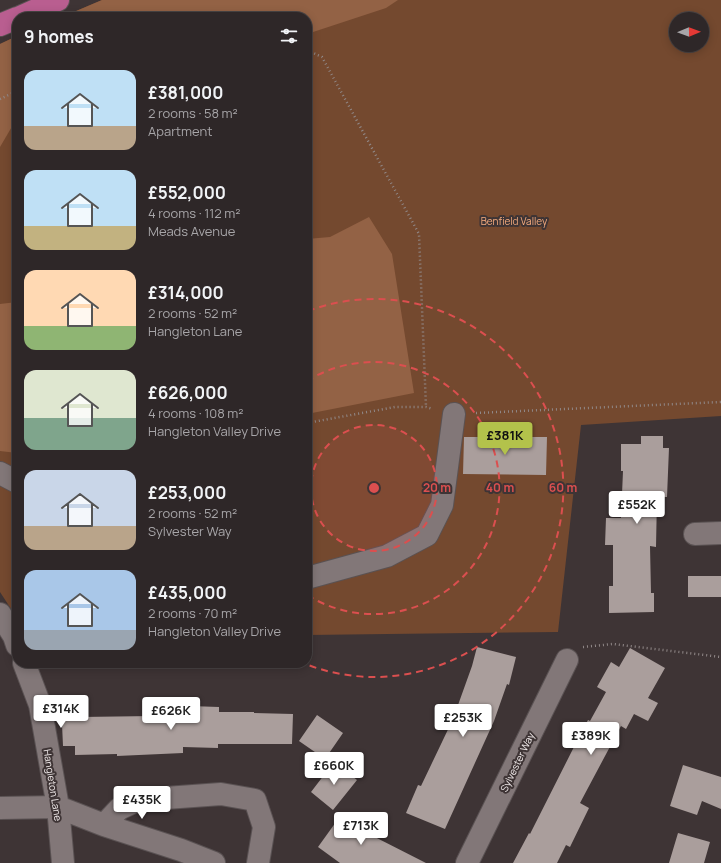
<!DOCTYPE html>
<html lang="en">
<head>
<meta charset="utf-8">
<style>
	body { margin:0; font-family:Manrope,sans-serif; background:#3a3334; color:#f1f3f6; height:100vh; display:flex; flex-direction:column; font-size:15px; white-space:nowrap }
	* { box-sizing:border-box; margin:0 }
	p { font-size:13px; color:#a7a5a8 }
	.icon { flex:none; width:22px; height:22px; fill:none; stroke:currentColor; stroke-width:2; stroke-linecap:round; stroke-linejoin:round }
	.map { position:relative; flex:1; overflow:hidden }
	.details { position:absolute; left:12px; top:12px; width:300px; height:656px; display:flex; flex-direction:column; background:#2e2728; border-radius:16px; box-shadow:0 2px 10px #0003,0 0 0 1px #494445 }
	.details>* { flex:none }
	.needle { width:26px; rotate:89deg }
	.tools { position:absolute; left:669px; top:12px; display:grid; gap:8px }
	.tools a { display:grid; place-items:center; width:40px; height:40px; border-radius:50%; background:#2e2728; box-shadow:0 2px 10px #0003,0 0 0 1px #494445; font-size:20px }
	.price { position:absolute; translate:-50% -34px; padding:0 9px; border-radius:4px; background:#fff; color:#222; font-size:13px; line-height:26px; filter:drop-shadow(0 1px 2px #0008) }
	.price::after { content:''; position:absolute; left:50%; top:24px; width:12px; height:9px; margin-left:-6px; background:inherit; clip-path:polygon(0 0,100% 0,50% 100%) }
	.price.selected { background:#b3c24b; color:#111 }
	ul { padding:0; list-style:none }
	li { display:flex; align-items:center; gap:12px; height:100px; padding:0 12px }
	li span { display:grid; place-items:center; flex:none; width:112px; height:80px; border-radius:12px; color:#555 }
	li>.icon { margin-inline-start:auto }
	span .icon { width:48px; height:48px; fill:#fffc; stroke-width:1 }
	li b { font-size:17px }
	h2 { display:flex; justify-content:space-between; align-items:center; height:48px; padding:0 12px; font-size:17px }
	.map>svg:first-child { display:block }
	.green { fill:#74492f; fill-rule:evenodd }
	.forest { fill:#936245 }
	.building { fill:#aa9e9c }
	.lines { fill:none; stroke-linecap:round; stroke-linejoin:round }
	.minor-casing { stroke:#5a5253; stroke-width:24 }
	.highway-casing { stroke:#5a5253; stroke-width:24 }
	.path { stroke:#918989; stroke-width:2.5; stroke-dasharray:1 3; stroke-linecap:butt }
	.minor { stroke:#827778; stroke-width:22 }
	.highway { stroke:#b95e90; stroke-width:22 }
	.ring { fill:none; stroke:#db4f4f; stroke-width:2; stroke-dasharray:7 5 }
	.labels { text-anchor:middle; stroke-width:4; stroke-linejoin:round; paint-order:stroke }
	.park-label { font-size:10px; fill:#f6ac7e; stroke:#3e3435 }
	.street-label { font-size:10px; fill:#f1ebeb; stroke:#3e3435 }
	.centre { fill:#db4f4f; stroke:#3e3435; stroke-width:2 }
	.ring-label { font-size:12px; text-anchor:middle; font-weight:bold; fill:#db4f4f; stroke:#3e3435; stroke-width:4; stroke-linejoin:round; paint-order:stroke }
</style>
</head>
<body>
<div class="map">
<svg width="721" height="863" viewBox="0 0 721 863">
	<rect width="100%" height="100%" fill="#3e3435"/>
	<!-- green -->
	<path class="green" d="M102 0H721V416L581 425 558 632 307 635V17H62ZM676 19H702V45H676Z
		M17 36V618L0 592V44Z"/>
	<!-- forest -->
	<path class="forest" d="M102 0H398L386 8 307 34V17H62Z
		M17 36V118L0 147V44Z
		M369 217 392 254 414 393 307 414V239L330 237Z
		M17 302V453L0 451V304Z"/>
	<!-- building -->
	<path class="building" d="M641 436H663V448H669L667 497H657L656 547 650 546 651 593H654V612L609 613V586H613V545H605L606 518H621L623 471H621V444H641Z
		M464 437H547L546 475 463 474Z
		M688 576H721V597H688Z
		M477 647 516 657 509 685 507 684 494 721 445 829 406 813 418 785 421 786 453 719 472 666Z
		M630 648 665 668 648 698 658 703 648 721 634 714 626 729 621 726 580 803 589 808 570 847 566 845 557 863H513L529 833 530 834 579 737 588 720 590 721 606 692 597 687 611 662 619 667Z
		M79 701 80 717 153 716V713L190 712V706L219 707V712H254V713L293 714 292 744H218V748L183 747V753L117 756V754L75 755V746H63L61 702Z
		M317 715 343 733 325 759 299 741Z
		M334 762 357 780 333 810 311 792Z
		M683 765 721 777V809L702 801 697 815 670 806Z
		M341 815 367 833 426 863H340L318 847Z
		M678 833 710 842 704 863H669Z"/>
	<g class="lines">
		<defs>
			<path id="minor" d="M0 473 17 482
				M695 534 721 533
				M307 578 387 556 427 535 442 505 454 414
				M0 614 14 636 17 645
				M24 663 40 705 58 807 63 863
				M0 808 58 807 104 825 181 850 214 863
				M104 825 119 809 138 800 221 794 255 800 264 827 258 863
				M467 863 567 660"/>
			<path id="highway" d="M20 17 58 0
				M0 25 17 18"/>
		</defs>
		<!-- minor casing -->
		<use href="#minor" class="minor-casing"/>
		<!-- highway casing -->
		<use href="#highway" class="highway-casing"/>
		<!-- path -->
		<path class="path" d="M307 50 322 57 419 234 426 407
			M0 99 17 91
			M476 413 721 402
			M307 423 395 407H426L433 409
			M583 647 613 644 721 657"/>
		<!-- minor -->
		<use href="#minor" class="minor"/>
		<!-- highway -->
		<use href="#highway" class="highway"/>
	</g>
	<!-- distance rings -->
	<circle cx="374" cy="488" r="63" fill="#db4f4f" fill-opacity=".12"/>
	<g class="ring">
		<circle cx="374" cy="488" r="63"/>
		<path d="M307 381A126 126 0 1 1 307 595"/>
		<path d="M308 311A189 189 0 1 1 303 663"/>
	</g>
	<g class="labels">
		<!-- park labels -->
		<g class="park-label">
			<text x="514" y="225">Benfield Valley</text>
		</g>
		<!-- street labels -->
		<g class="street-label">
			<text transform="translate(517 762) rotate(-64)" y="4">Sylvester Way</text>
			<text transform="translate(53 785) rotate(81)" y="4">Hangleton Lane</text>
		</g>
	</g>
	<circle cx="374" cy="488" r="6" class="centre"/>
	<g class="ring-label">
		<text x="437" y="492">20 m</text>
		<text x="500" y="492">40 m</text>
		<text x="563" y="492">60 m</text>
	</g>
</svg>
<div class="tools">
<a><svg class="needle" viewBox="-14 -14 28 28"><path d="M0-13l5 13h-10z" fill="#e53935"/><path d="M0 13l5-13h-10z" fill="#a7a5a8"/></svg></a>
</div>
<b class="price selected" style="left:505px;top:456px">£381K</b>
<b class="price" style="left:637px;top:525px">£552K</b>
<b class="price" style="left:61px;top:729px">£314K</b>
<b class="price" style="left:171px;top:731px">£626K</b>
<b class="price" style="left:463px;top:738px">£253K</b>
<b class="price" style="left:591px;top:756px">£389K</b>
<b class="price" style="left:334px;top:786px">£660K</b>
<b class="price" style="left:142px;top:820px">£435K</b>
<b class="price" style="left:361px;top:846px">£713K</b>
<section class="details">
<h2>9 homes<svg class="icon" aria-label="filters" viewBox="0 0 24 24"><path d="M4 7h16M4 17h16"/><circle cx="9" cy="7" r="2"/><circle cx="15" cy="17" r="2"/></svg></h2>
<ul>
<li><span style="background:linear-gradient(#bfe0f5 70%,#b9a48a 0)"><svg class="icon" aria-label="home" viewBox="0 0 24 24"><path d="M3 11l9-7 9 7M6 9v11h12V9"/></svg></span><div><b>£381,000</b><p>2 rooms · 58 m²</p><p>Apartment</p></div></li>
<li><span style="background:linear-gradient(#bfe0f5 70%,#c2b280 0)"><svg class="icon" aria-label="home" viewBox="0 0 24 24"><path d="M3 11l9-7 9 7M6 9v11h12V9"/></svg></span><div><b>£552,000</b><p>4 rooms · 112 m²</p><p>Meads Avenue</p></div></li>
<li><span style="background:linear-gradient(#ffd9b3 70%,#8fb573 0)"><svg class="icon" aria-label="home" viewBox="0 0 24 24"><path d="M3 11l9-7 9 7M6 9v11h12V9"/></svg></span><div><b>£314,000</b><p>2 rooms · 52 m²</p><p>Hangleton Lane</p></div></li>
<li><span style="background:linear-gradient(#dfe7d0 60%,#7fa58c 0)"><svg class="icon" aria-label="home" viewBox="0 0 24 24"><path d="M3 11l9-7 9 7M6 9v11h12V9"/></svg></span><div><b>£626,000</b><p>4 rooms · 108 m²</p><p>Hangleton Valley Drive</p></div></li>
<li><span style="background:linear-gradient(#c9d6e8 70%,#b9a48a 0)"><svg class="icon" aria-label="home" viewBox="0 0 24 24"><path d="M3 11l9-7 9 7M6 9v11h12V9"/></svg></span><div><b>£253,000</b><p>2 rooms · 52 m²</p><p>Sylvester Way</p></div></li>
<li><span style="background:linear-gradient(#a9c7e8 75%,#9aa5b1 0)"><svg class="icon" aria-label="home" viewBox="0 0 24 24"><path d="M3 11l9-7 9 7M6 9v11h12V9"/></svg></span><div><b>£435,000</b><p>2 rooms · 70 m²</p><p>Hangleton Valley Drive</p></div></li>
</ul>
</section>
</div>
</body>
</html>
